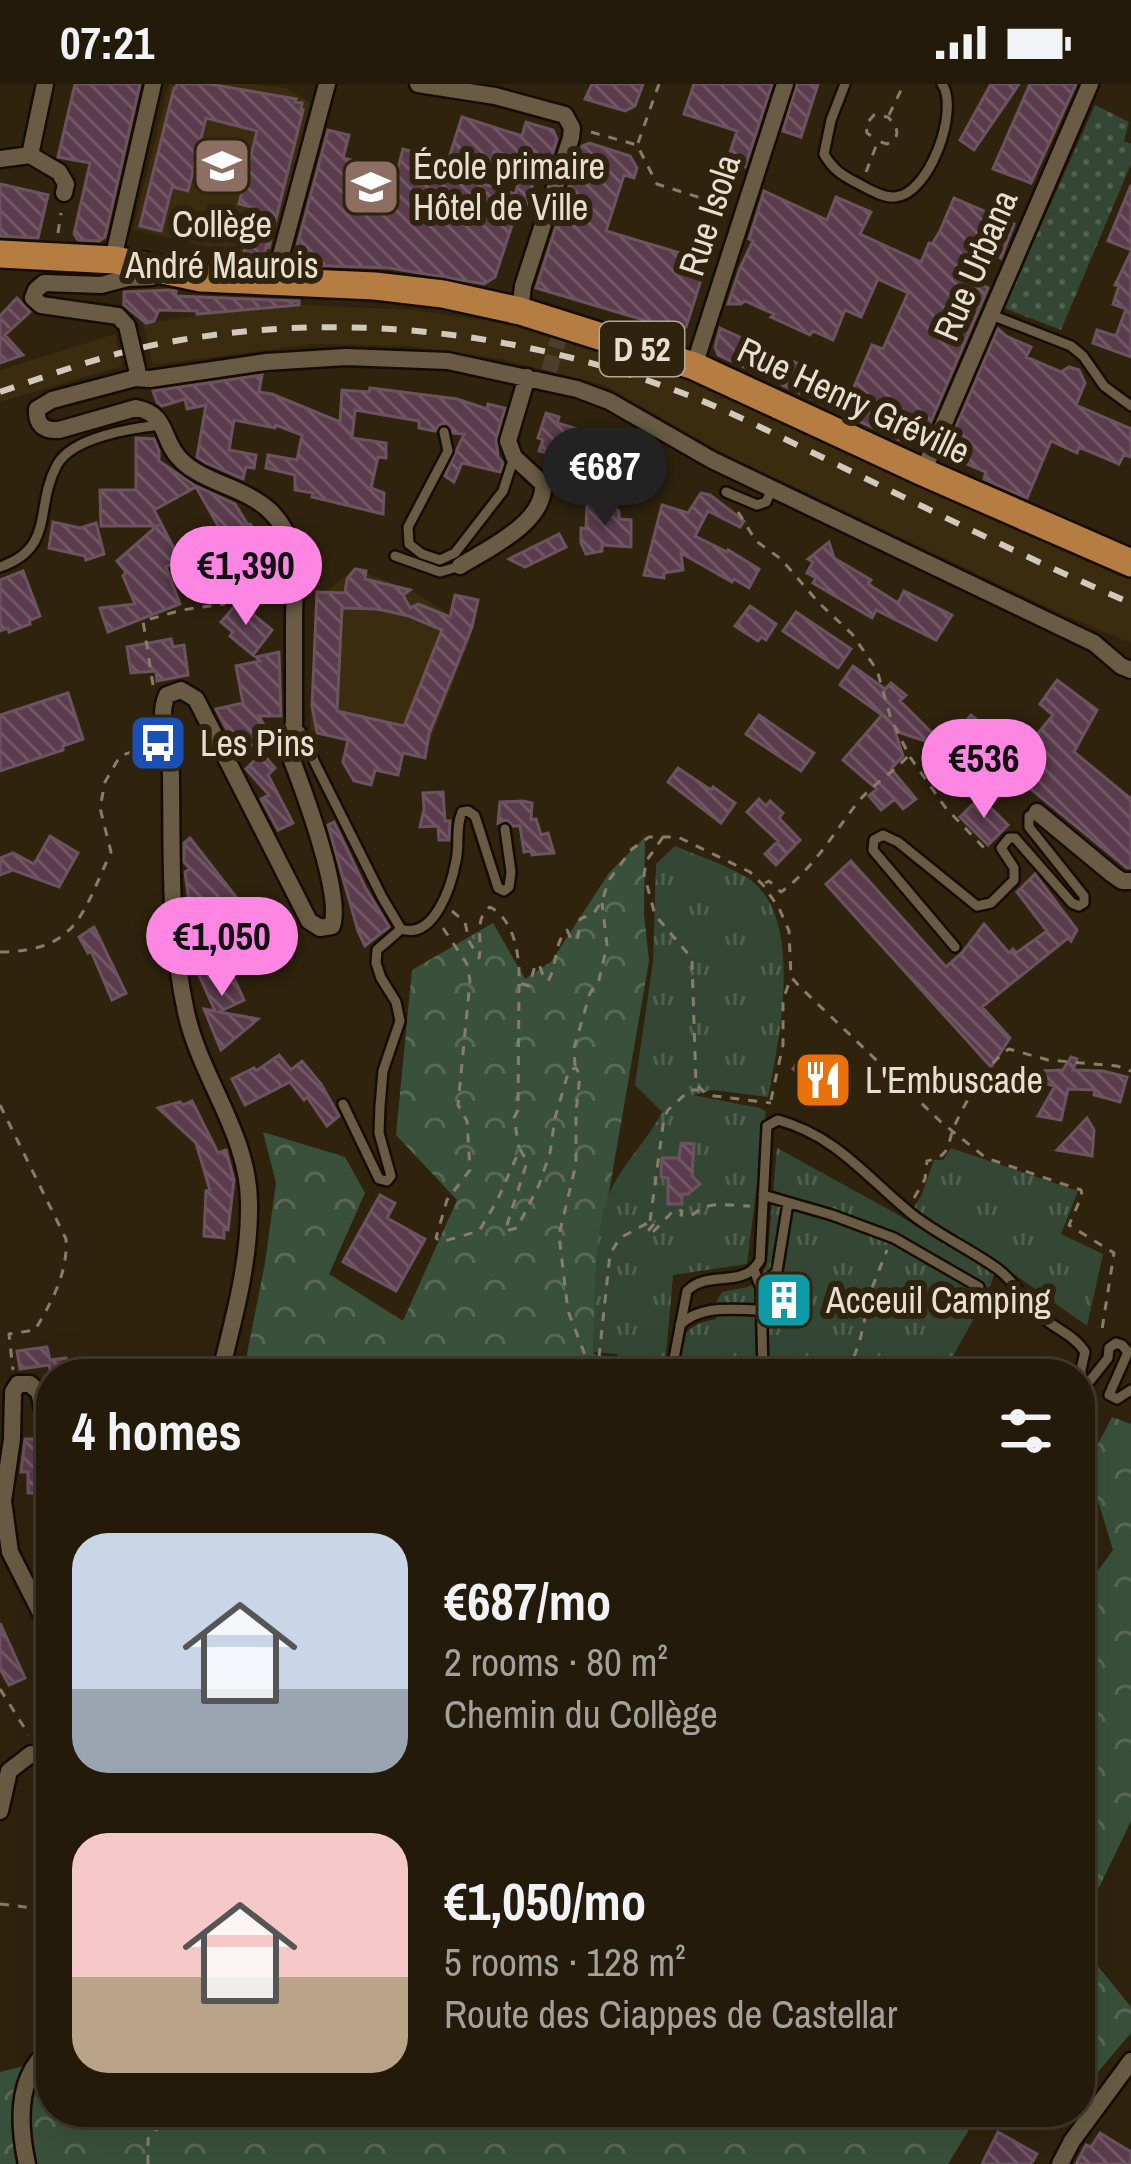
<!DOCTYPE html>
<html lang="en">
<head>
<meta charset="utf-8">
<style>
	body { margin:0; font-family:"Archivo Narrow",sans-serif; background:#2f2718; color:#f1f3f6; height:100vh; display:flex; flex-direction:column; font-size:45px; white-space:nowrap }
	* { box-sizing:border-box; margin:0 }
	p { font-size:39px; color:#a3a19c }
	.icon { flex:none; width:66px; height:66px; fill:none; stroke:currentColor; stroke-width:2; stroke-linecap:round; stroke-linejoin:round }
	.map { position:relative; flex:1; overflow:hidden }
	.sheet { position:absolute; left:36px; top:1275px; width:1059px; height:768px; display:flex; flex-direction:column; background:#231a0a; border-radius:48px; box-shadow:0 12px 48px #0002,0 0 0 3px #40382b }
	.sheet>* { flex:none }
	.price { position:absolute; translate:-50% -102px; padding:0 27px; border-radius:42px; background:#fd86e2; color:#111; font-size:39px; line-height:78px; filter:drop-shadow(0 3px 6px #0008) }
	.price::after { content:''; position:absolute; left:50%; top:72px; width:36px; height:27px; margin-left:-18px; background:inherit; clip-path:polygon(0 0,100% 0,50% 100%) }
	.price.active { background:#222; color:#fff }
	ul { padding:0; list-style:none }
	li { display:flex; align-items:center; gap:36px; height:300px; padding:0 36px }
	li span { display:grid; place-items:center; flex:none; width:336px; height:240px; border-radius:36px; color:#555 }
	li>.icon { margin-inline-start:auto }
	span .icon { width:144px; height:144px; fill:#fffc; stroke-width:1 }
	li b { font-size:51px }
	h2 { display:flex; justify-content:space-between; align-items:center; height:144px; padding:0 36px; font-size:51px }
	.status { display:flex; justify-content:space-between; align-items:center; height:84px; padding:0 60px; background:#231a0a; direction:ltr }
	.status svg { height:33px; fill:currentColor }
	.map>svg:first-child { display:block }
	.built { fill:#3b2c0f }
	.forest { fill:url(#forest-crowns) }
	.park { fill:url(#park-tufts) }
	.garden { fill:url(#garden-dots) }
	.building { fill:url(#building-back-hatch); stroke:#6c5360; stroke-width:3; fill-rule:evenodd }
	.lines { fill:none; stroke-linecap:round; stroke-linejoin:round }
	.street-tunnel { stroke:#4b3f2b; stroke-width:16; stroke-dasharray:16 8; stroke-linecap:butt }
	.lane-casing { stroke:#170c00; stroke-width:14 }
	.street-casing { stroke:#170c00; stroke-width:21 }
	.primary-casing { stroke:#170c00; stroke-width:32 }
	.path { stroke:#877d6c; stroke-width:3; stroke-dasharray:9 9; stroke-linecap:butt }
	.lane { stroke:#695b44; stroke-width:9 }
	.street { stroke:#695b44; stroke-width:16 }
	.primary { stroke:#b57d42; stroke-width:27 }
	.rail { stroke:#d1c9bb; stroke-width:6; stroke-dasharray:15 15; stroke-linecap:butt }
	.street-bridge-casing { stroke:#170c00; stroke-width:21; stroke-linecap:butt }
	.street-bridge { stroke:#695b44; stroke-width:16 }
	.labels { text-anchor:middle; stroke-width:12; stroke-linejoin:round; paint-order:stroke }
	.shield { fill:#2f230e; stroke:#b0a797; stroke-width:3 }
	.shield-label { font-size:33px; font-weight:bold; fill:#e7dfd2 }
	.poi-label { font-size:36px; fill:#e7dfd2; stroke:#2f230e; text-anchor:start }
	.street-label { font-size:36px; fill:#e7dfd2; stroke:#2f230e }
</style>
</head>
<body>
<div class="status"><b>07:21</b><svg viewBox="0 0 49 12"><path d="M0 12V9h3v3zM5 12V6h3v6zM10 12V3h3v9zM15 12V0h3v12zM26 1h20v11H26zM47 4h2v5h-2z"/></svg></div>
<div class="map">
<svg width="1131" height="2080" viewBox="0 0 1131 2080">
	<defs>
		<pattern id="forest-crowns" width="20" height="18" patternUnits="userSpaceOnUse" patternTransform="scale(3)"><rect width="20" height="18" fill="#39513a"/><path d="M2 6a3 3 0 1 1 6 0M12 15a3 3 0 1 1 6 0" fill="none" stroke="#566a56"/></pattern>
		<pattern id="park-tufts" width="24" height="20" patternUnits="userSpaceOnUse" patternTransform="scale(3)"><rect width="24" height="20" fill="#334734"/><path d="M3 7l-1-3M5 7V3M7 7l1-3M15 17l-1-3M17 17v-4M19 17l1-3" fill="none" stroke="#516150"/></pattern>
		<pattern id="garden-dots" width="8" height="8" patternUnits="userSpaceOnUse" patternTransform="scale(3)"><rect width="8" height="8" fill="#334734"/><path d="M2 2h.1M6 6h.1" fill="none" stroke="#516150" stroke-width="1.8" stroke-linecap="round"/></pattern>
		<pattern id="building-back-hatch" width="6" height="6" patternUnits="userSpaceOnUse" patternTransform="scale(3)"><rect width="6" height="6" fill="#5a3c4c"/><path d="M-1 5l2 2M0 0l6 6M5-1l2 2" fill="none" stroke="#725865"/></pattern>
	</defs>
	<rect width="100%" height="100%" fill="#2f230e"/>
	<!-- built -->
	<path class="built" d="M169 0H254L286 4 310 18 271 178 133 145Z
		M299 221 413 226 523 242 570 255 717 305 943 414 1131 496V559L1066 532 721 368 604 301 500 275 409 262 312 260 153 281 143 240 243 224Z
		M115 250 122 282 0 318V286Z
		M350 488H363L411 506 447 529V545L471 553 424 673 310 647 316 516Z"/>
	<!-- forest -->
	<path class="forest" d="M645 753 644 830 649 877 598 1172 593 1268 608 1284V1290H243L265 1179 276 1099 263 1048 345 1073 365 1109 329 1190 403 1237 457 1116 396 1051 412 886 493 839 525 895 551 878 609 789Z
		M1112 1333 1131 1340V1737L1080 1843V1511L1113 1466 1087 1381Z
		M1080 1860 1131 1923V1949L1080 2009Z
		M51 1975V2028H980L948 2080H0V1988Z"/>
	<!-- park -->
	<path class="park" d="M675 762C696 771 735 784 752 797 804 839 779 956 768 1013L712 1006 693 1011 760 1024 766 1028 747 1180 673 1191 665 1281 644 1282 642 1290H617V1270L593 1268C595 1224 592 1147 610 1108 623 1079 648 1056 662 1028L635 1001 653 878 656 780Z
		M777 1064 895 1129 994 1190 988 1209 943 1290H677C680 1257 679 1242 716 1235L717 1216 722 1208 748 1203 760 1197 767 1179Z
		M951 1064 1078 1107 1061 1150 1103 1170 1087 1242 1000 1180 913 1125 922 1110 934 1076H943Z"/>
	<!-- garden -->
	<path class="garden" d="M1095 21 1129 38 1124 57 1131 60V80L1061 246 1004 224Z"/>
	<!-- building -->
	<path class="building" d="M75 0H140L105 153 99 157 78 156 74 150 90 79 58 73Z
		M177 0H209L296 15 295 18 302 19 301 26H303L269 163 266 162 264 171 244 168 255 124 239 120 257 47 206 34 188 107 172 103 161 147 140 142 174 4H176Z
		M592 0H643L635 22 625 27 585 15Z
		M694 0H772L745 83 727 78 737 47 684 30Z
		M797 0H818L801 53 783 47Z
		M991 0H1019L974 66 960 56Z
		M1030 0H1076L1031 99 993 85Z
		M462 33 522 52 526 38 553 46 557 55 549 80 540 77 522 134 515 132 495 193 484 200 390 184 299 181 294 173 328 46 349 51 343 74 397 88 403 65 448 77ZM494 67 526 76 515 110 483 100Z
		M589 59 630 72 637 84 634 94 624 91 606 147 707 177 686 243 681 247 536 204 582 62Z
		M0 100 48 111 38 154 0 152Z
		M1131 101V166L1108 157Z
		M764 107 827 136 836 113 871 128 860 150 921 178 929 159 932 160 940 147 954 114 1014 140 1001 174 980 165 969 194 988 204 923 356 910 361 718 271 715 263 720 244 853 305 872 261 883 265 908 209 878 195 861 233 845 226 833 256 813 247 810 251 771 233 774 230 745 217 741 220H728L740 184 753 157 749 155Z
		M1131 168V273L1093 259 1097 246 1116 252 1126 225 1113 220 1119 202 1115 201Z
		M169 206 176 207V212L299 217V221L197 230V227L159 226 154 237 146 239 124 221V208Z
		M17 214 30 228 5 251 23 271 0 279V232Z
		M998 245 1006 252 1031 263 1026 273 1061 288 1069 283 1079 286 1085 299 1076 321 1131 345V373L1124 370 1119 380 1079 363 1077 369 1051 357 1027 414 984 395 986 388 960 377 961 373 946 366Z
		M262 291 259 308 272 310 340 338 342 306 369 308 370 304 457 315 487 325 488 320 505 324 496 355 498 373 503 379 500 388 462 379 454 398 445 392 464 350 453 349 451 343 446 339 439 341 435 347 419 344V337L355 326 352 354 386 359V374L378 373 371 404 384 409 383 430 312 413 313 409 295 406V391L266 384 268 371 297 376 302 351 276 341 275 344 234 336 229 366 256 371 254 384 246 383 243 395 206 379 197 373 206 321 187 325 185 315 162 322 157 318 153 307Z
		M546 329 559 333 557 339 578 345 573 365 558 372 539 367 543 356 538 354Z
		M136 354 154 355 159 367V377L194 401 235 420 248 441 250 440 256 448 267 469 257 474 254 483 240 488 221 457 225 454 196 403 154 426 180 476 166 483 180 520 108 548 100 524 135 520 123 492 126 488 117 477 157 442H101L100 406H136Z
		M701 409 710 411 744 437 740 443 708 427 695 452 727 468 728 466 759 485 749 504 734 495 732 498 681 469 683 486 664 489V494L644 491 662 421 688 429Z
		M587 419 614 421 619 428V435L631 436V463L602 461V467L586 470 581 459V444L586 445Z
		M53 438 80 444 96 439 104 470 86 476 85 472 49 464Z
		M559 450 566 463 525 483 509 475Z
		M829 458 834 474 871 496 868 500 898 519 904 507 952 531 936 556 876 526 872 534 813 499 816 494 807 489 813 478 808 475Z
		M355 485 366 487 365 495 410 506 403 511 410 524 418 520 450 533 455 511 478 516 472 543 429 650 425 674 403 669 398 691 375 686 371 701 354 697 343 678 348 656 317 649 312 622 317 508 345 509 347 495ZM342 524 377 525 409 532 442 546 404 642 337 627Z
		M23 487 40 532 29 537 30 540 9 548 8 544 0 547V496Z
		M238 518 272 546 253 571 230 552 233 548 221 538Z
		M750 522 776 540 766 556 761 553 758 557 735 542Z
		M796 528 851 565 838 584 783 547Z
		M171 555 173 563 184 561 188 591 157 597 156 587 131 589 127 563Z
		M279 568 281 632H259L265 643 261 645 264 660 237 665 216 625 243 619 236 582 260 577 256 573Z
		M853 582 885 605 891 599 906 611 900 617 947 664 895 647 903 672 891 685 916 715 903 725 895 715 881 726 869 712 877 705 843 676 882 631 840 601Z
		M1057 596 1097 626 1074 668 1131 715V784H1127L1009 687 1004 694 984 676 988 671 958 646 971 631 1020 671 1053 631 1040 620Z
		M68 609 83 655 63 662V666L0 687V631Z
		M759 631 814 669 801 687 746 650Z
		M262 669 275 684 268 691 293 739 278 746 261 715 269 711 246 685Z
		M678 684 711 706 713 703 735 719 721 739 668 698Z
		M443 708 445 737H450L449 756H439L438 742 420 743 424 725 423 709Z
		M980 713 1008 741 988 761 960 733Z
		M759 715 766 722 770 717 783 729 779 734 800 756 776 781 765 770 778 757 747 728Z
		M523 717 532 719 531 736 536 735 541 751 548 749 554 769 532 771 531 767 524 768 520 742H513L507 736 498 739 500 718Z
		M334 738 365 803 389 843 365 862 358 847 328 741Z
		M50 752 78 769 59 803 13 786 0 791V774L13 769 34 780Z
		M190 754 243 822 217 844 188 848 186 832 191 831 185 788 190 785 184 778V759Z
		M851 777 946 883 962 869 984 840 1009 869 1013 865 1016 869 1047 847 1017 808 1035 790 1077 846 1071 857 1068 854 982 923 1010 954 991 983 826 800Z
		M94 843 126 909 112 916 91 867 88 869 79 853Z
		M214 865 222 883 228 881 244 916 219 928 258 935 221 966 204 925 215 927 199 891 202 889 195 874Z
		M279 971 291 986 302 977 321 1000 339 1032 327 1042 307 1013 304 1016 290 998 245 1021 232 995 254 984 256 987Z
		M802 971 839 996 821 1023 805 1012 812 1001 793 985Z
		M1071 973 1077 975 1073 986 1103 987 1127 993 1120 1018 1094 1011 1095 1006 1068 1005 1061 1036 1038 1032 1055 1002 1014 992 1015 988 1063 986Z
		M192 1017 218 1069 226 1066 234 1096 228 1146 224 1145V1154L204 1152 206 1107 210 1106 196 1059 158 1024 180 1018 183 1021Z
		M1087 1034 1094 1046 1092 1072 1057 1066Z
		M681 1059 694 1060 692 1092 700 1100 688 1110H682V1120H668V1094L661 1093 662 1074H679Z
		M380 1111 395 1119 387 1134 425 1155 396 1207 343 1178Z
		M776 1201 799 1207 792 1238 771 1232 770 1220Z
		M47 1263 50 1276 66 1274 68 1290H51L49 1281 20 1285 17 1267Z
		M25 1355H37L40 1366 39 1386H45L44 1409H28V1388H21Z
		M0 1539 25 1594 9 1601 0 1585Z
		M998 2048 1037 2070 1031 2080H982Z
		M1100 2049 1131 2068V2080H1076L1086 2061 1091 2063Z"/>
	<g class="lines">
		<!-- street-tunnel -->
		<path class="street-tunnel" d="M549 287 560 250"/>
		<defs>
			<path id="lane" d="M845 0 831 36 824 70C833 86 843 92 859 100 870 106 884 114 895 113 929 111 960 26 942 0
				M989 230 1071 262 1083 272 1104 302 1131 322
				M444 348 448 367 408 443 409 460 422 470 440 476 455 469 503 407 514 373
				M726 408 757 421 766 418 772 405
				M395 472 440 488 460 482
				M0 483C56 464 34 423 57 381 72 353 133 344 161 341
				M294 640 306 654 314 677 382 813 401 845C434 856 451 803 456 777 460 760 455 744 462 728L468 727 475 732 498 804 504 807 509 803 511 788 505 745
				M955 863 873 766 874 756 883 751 898 758 977 822 991 819 1014 796V784L1001 764 1009 754H1015L1072 819 1079 822 1084 819V812L1029 743V732L1037 728
				M343 1020 379 1095 387 1097 391 1092 379 1049 380 1022 383 987 400 937 396 918 381 894 376 879 377 866 401 845
				M763 1111 832 1131 894 1154 979 1203
				M754 1186 761 1204 763 1290
				M761 1204 777 1187 788 1119
				M680 1241C702 1220 732 1226 760 1226
				M1081 1289 1083 1295 1089 1298 1108 1274 1109 1264 1116 1259 1122 1261 1128 1268 1109 1311 1117 1315 1131 1306
				M671 1290 687 1207C708 1185 744 1206 760 1176L767 1042 778 1036C837 1052 868 1095 913 1131 940 1152 972 1166 999 1186 1017 1200 1026 1220 1043 1234 1058 1246 1075 1252 1085 1268L1080 1290"/>
			<path id="street" d="M418 0 495 12 565 31 572 44 571 54 523 202 520 227
				M30 71 45 0
				M0 75 30 71 59 88 66 100 64 109
				M115 181 116 162 153 0
				M281 196V171L327 0
				M127 242 118 232 41 221 33 214 36 206 44 199 101 201 128 194 152 193
				M694 282 785 0
				M137 285 135 294 52 316 37 325C36 341 44 347 59 346L136 324C169 330 161 357 181 376 202 398 244 403 269 426 280 436 288 450 291 465 297 488 294 515 294 539 294 573 294 607 294 640L288 654 290 671C303 705 343 811 332 842L320 844 309 837 196 615 181 606 167 611C156 634 171 665 171 691 172 770 169 851 186 928 200 993 249 1051 249 1119 250 1177 234 1234 220 1290
				M135 294 150 295 266 278 346 273 448 277 577 305 609 317 712 376 1094 559 1121 582 1131 586
				M923 388 1090 0
				M460 482C489 464 546 438 543 400L514 373 508 357 527 293
				M1037 728 1112 790 1122 797H1131
				M51 1361 39 1308 30 1300H18L13 1308 12 1355 3 1417 10 1468 51 1549
				M0 1727 9 1687 31 1670 51 1675
				M27 2080C19 2043 15 1991 51 1965
				M1060 2080 1072 2057 1131 1977"/>
			<path id="primary" d="M0 170 115 176 201 194 375 202 443 210 520 227 694 282 923 388 1131 479"/>
		</defs>
		<!-- lane casing -->
		<use href="#lane" class="lane-casing"/>
		<!-- street casing -->
		<use href="#street" class="street-casing"/>
		<!-- primary casing -->
		<use href="#primary" class="primary-casing"/>
		<!-- path -->
		<path class="path" d="M889 31 904 0
			M591 48 637 61 657 100 726 122
			M638 59 659 0
			M866 88 878 57 887 60C902 53 898 44 888 33L874 31 866 40 867 49 878 57
			M58 149 61 129
			M738 428 756 457 781 475 819 519 852 550 877 586 891 635 909 671C893 689 873 700 858 718 833 750 814 784 781 808L769 797 765 799
			M153 601 143 537 182 526 224 520 229 498 237 497 253 510 262 507 273 475
			M910 673 945 723 987 767
			M663 753 647 776 644 790 655 831 689 871 692 878 696 1000 707 1011 771 1019
			M452 827 465 838 469 857 479 874C483 857 473 835 490 823 515 836 520 873 519 899L529 902 535 882 539 880 544 894 548 897C558 881 553 860 567 846L572 857 578 853 580 835 594 829 602 817 609 796 632 765 649 753H678L750 788 763 801 779 824 789 847 791 893 799 902 941 1038 986 1074 1081 1106 1082 1111 1069 1141 1114 1169 1101 1252
			M443 844 467 880 470 897 458 1021 467 1037 470 1086 447 1116 436 1154 441 1158 479 1147 497 1117 520 1065 527 1078 505 1147 517 1144 539 1101 550 1069 555 1034 569 986 576 984 580 991 576 1028V1080L559 1151 568 1227 585 1271 588 1290
			M0 868C78 867 82 830 111 768L100 724 105 698 120 672 134 667 149 666
			M519 900 518 1026 514 1034 519 1064
			M575 982 574 964 590 909 599 896 607 861 602 819
			M771 1016 783 961V916L790 896
			M0 1021 66 1155C68 1189 52 1217 35 1246L9 1250 13 1286
			M914 1114 925 1095 927 1077C933 1075 940 1074 944 1069 950 1063 950 1051 954 1043 966 1017 985 981 1009 965L1048 976 1117 982 1131 987
			M650 1137 664 1034 668 1026 690 1006H699
			M654 1140 647 1148 651 1150 675 1125 682 1127 681 1131C699 1134 693 1125 708 1122 720 1119 737 1122 750 1122
			M599 1273 610 1170 620 1154 653 1136 655 1138
			M593 1290 594 1280H600L599 1273 615 1274V1290
			M848 1290 860 1256 872 1204 887 1166
			M0 1605 29 1651
			M0 1820 51 1826
			M328 2028 344 2030 356 2028
			M148 2080V2055L173 2028"/>
		<!-- lane -->
		<use href="#lane" class="lane"/>
		<!-- street -->
		<use href="#street" class="street"/>
		<!-- primary -->
		<use href="#primary" class="primary"/>
		<!-- rail -->
		<path class="rail" d="M0 308C58 288 115 267 175 257 344 227 516 247 677 307 731 327 782 354 834 379 932 427 1030 476 1131 519"/>
		<defs>
			<path id="street-bridge" d="M127 242 137 285"/>
		</defs>
		<!-- street-bridge casing -->
		<use href="#street-bridge" class="street-bridge-casing"/>
		<!-- street-bridge -->
		<use href="#street-bridge" class="street-bridge"/>
	</g>
	<!-- icons -->
	<defs>
		<symbol id="school-square" viewBox="-11 -11 22 22"><rect x="-9" y="-9" width="18" height="18" rx="4" fill="#8d6e63" stroke="#2f230e"/><path d="M0-5L7-2L0 1L-7-2ZM-4 1L0 2.5L4 1V4Q0 6-4 4Z" fill="#fff"/></symbol>
		<symbol id="bus-square" viewBox="-11 -11 22 22"><rect x="-9" y="-9" width="18" height="18" rx="4" fill="#1a4fb4" stroke="#2f230e"/><path d="M-5-6H5V4H4V6H2V4H-2V6H-4V4H-5ZM-3.5-4V0h7V-4ZM-3.5 1.2v1.5H-2V1.2ZM2 1.2v1.5H3.5V1.2Z" fill="#fff"/></symbol>
		<symbol id="restaurant-square" viewBox="-11 -11 22 22"><rect x="-9" y="-9" width="18" height="18" rx="4" fill="#e8710a" stroke="#2f230e"/><path d="M-5-6h1v4h1v-4h1v4h1v-4h1v5L-1.5 .5V6h-2V.5L-5-1ZM5-6V6H3V1.5H1.5Q1.5-4 5-6Z" fill="#fff"/></symbol>
		<symbol id="building-square" viewBox="-11 -11 22 22"><rect x="-9" y="-9" width="18" height="18" rx="4" fill="#0f9aa8" stroke="#2f230e"/><path d="M-4-6H4V6H1V3H-1V6H-4ZM-2.5-4.3h1.7v1.8h-1.7ZM.8-4.3h1.7v1.8H.8ZM-2.5-1h1.7V.8h-1.7ZM.8-1h1.7V.8H.8Z" fill="#fff"/></symbol>
	</defs>
	<g fill-rule="evenodd">
		<use href="#school-square" x="189" y="49" width="66" height="66"/>
		<use href="#school-square" x="338" y="70" width="66" height="66"/>
		<use href="#bus-square" x="125" y="626" width="66" height="66"/>
		<use href="#restaurant-square" x="790" y="963" width="66" height="66"/>
		<use href="#building-square" x="751" y="1183" width="66" height="66"/>
	</g>
	<g class="labels">
		<!-- shield labels -->
		<rect class="shield" x="600" y="238" width="84" height="54" rx="9"/>
		<g class="shield-label">
			<text x="642" y="277">D 52</text>
		</g>
		<!-- poi labels -->
		<g class="poi-label">
			<text x="413" y="95">École primaire<tspan x="413" dy="41">Hôtel de Ville</tspan></text>
			<text x="222" y="153" text-anchor="middle">Collège<tspan x="222" dy="41">André Maurois</tspan></text>
			<text x="200" y="672">Les Pins</text>
			<text x="865" y="1009">L'Embuscade</text>
			<text x="826" y="1229">Acceuil Camping</text>
		</g>
		<!-- street labels -->
		<g class="street-label">
			<text transform="translate(709 131) rotate(-72)" y="13">Rue Isola</text>
			<text transform="translate(975 181) rotate(-67)" y="13">Rue Urbana</text>
			<text transform="translate(854 316) rotate(25)" y="13">Rue Henry Gréville</text>
		</g>
	</g>
</svg>
<b class="price active" style="left:605px;top:445px">€687</b>
<b class="price" style="left:246px;top:544px">€1,390</b>
<b class="price" style="left:984px;top:737px">€536</b>
<b class="price" style="left:222px;top:915px">€1,050</b>
<section class="sheet">
<h2>4 homes<svg class="icon" aria-label="filters" viewBox="0 0 24 24"><path d="M4 7h16M4 17h16"/><circle cx="9" cy="7" r="2"/><circle cx="15" cy="17" r="2"/></svg></h2>
<ul>
<li><span style="background:linear-gradient(#c9d6e8 65%,#9aa5b1 0)"><svg class="icon" aria-label="home" viewBox="0 0 24 24"><path d="M3 11l9-7 9 7M6 9v11h12V9"/></svg></span><div><b>€687/mo</b><p>2 rooms · 80 m²</p><p>Chemin du Collège</p></div></li>
<li><span style="background:linear-gradient(#f6c9c9 60%,#b9a48a 0)"><svg class="icon" aria-label="home" viewBox="0 0 24 24"><path d="M3 11l9-7 9 7M6 9v11h12V9"/></svg></span><div><b>€1,050/mo</b><p>5 rooms · 128 m²</p><p>Route des Ciappes de Castellar</p></div></li>
</ul>
</section>
</div>
</body>
</html>
